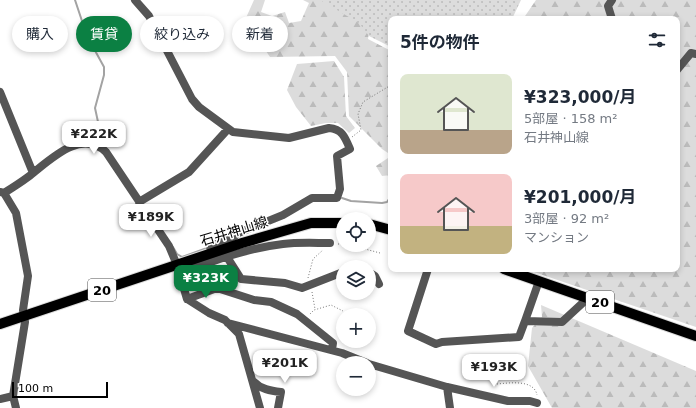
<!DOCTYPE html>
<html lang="ja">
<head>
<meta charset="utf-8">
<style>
	body { margin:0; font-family:"DejaVu Sans","Noto Sans JP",sans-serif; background:#f2f2f3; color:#1f2937; height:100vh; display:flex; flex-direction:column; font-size:15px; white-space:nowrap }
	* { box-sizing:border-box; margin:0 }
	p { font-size:13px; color:#747a83 }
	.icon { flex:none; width:22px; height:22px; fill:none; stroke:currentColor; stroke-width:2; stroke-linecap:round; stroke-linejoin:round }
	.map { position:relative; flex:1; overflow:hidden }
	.details { position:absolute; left:388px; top:16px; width:292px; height:256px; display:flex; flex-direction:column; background:#fff; border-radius:8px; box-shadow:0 2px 6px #0003 }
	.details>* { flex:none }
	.top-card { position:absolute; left:12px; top:16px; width:316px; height:36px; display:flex; gap:8px }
	.tools { position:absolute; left:336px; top:212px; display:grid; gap:8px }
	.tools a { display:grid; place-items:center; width:40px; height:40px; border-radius:50%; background:#fff; box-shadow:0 2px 6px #0003; font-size:20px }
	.scale { position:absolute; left:12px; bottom:10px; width:96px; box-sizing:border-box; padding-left:4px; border:2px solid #000; border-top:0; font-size:11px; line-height:14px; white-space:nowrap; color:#000; -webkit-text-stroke:3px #fff; paint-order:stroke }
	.price { position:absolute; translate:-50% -34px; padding:0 9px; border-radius:8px; background:#fff; color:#222; font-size:13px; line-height:26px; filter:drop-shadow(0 1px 2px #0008) }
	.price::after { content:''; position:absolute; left:50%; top:24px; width:12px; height:9px; margin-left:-6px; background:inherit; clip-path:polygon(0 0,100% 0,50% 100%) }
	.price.selected { background:#0b8043; color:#fff }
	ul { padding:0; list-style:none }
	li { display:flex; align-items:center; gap:12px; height:100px; padding:0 12px }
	li span { display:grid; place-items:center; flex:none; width:112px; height:80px; border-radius:8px; color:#555 }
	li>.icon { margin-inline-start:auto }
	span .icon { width:48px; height:48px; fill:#fffc; stroke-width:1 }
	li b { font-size:17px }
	h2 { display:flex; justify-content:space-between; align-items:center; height:48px; padding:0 12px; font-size:17px }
	.tag { padding:0 14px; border-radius:18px; background:#fff; box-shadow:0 2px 6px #0003; font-size:14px; line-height:36px }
	.tag.selected { background:#0b8043; color:#fff }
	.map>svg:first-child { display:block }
	.forest { fill:url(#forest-firs) }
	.park { fill:url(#park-dots) }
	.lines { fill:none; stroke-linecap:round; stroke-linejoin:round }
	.stream { stroke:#a3a3a3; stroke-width:2 }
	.major-casing { stroke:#dbdbdb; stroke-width:12 }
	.path { stroke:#777; stroke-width:1; stroke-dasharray:1 2; stroke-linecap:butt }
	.minor { stroke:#555; stroke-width:8 }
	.major { stroke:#000; stroke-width:10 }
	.labels { text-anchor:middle; stroke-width:3; stroke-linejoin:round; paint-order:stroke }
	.shield { fill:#fff; stroke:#4c4c4c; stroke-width:1 }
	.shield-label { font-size:13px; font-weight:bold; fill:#000 }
	.street-label { font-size:14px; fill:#000; stroke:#fff }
</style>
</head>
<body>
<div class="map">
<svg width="696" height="408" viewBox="0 0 696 408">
	<defs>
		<pattern id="forest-firs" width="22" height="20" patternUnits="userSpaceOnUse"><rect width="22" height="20" fill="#dcdcdc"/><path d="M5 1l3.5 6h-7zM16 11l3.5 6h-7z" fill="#bbb"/></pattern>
		<pattern id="park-dots" width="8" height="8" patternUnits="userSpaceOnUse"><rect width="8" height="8" fill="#dcdcdc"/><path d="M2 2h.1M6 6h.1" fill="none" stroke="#bbb" stroke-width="1.8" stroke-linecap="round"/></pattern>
	</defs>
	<rect width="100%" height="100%" fill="#fff"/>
	<!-- forest -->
	<path class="forest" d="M254 0H265L261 12 272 16 285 12 289 23 301 21 309 3 303 0H335L371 20 368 39 391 51V155L382 149 349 116 347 72 335 56 270 57 245 20Z
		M536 0H696V327L525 269H677V19H523Z
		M334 61 344 77 346 116 355 128 349 133 338 123H326L311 126 296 107 287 90 297 64Z
		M388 158H391V175L382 176 376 166Z
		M541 305 696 371V408H552L528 366 532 328 542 317Z"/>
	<!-- park -->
	<path class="park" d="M320 0H521L512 19H391V47L369 36 359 23Z"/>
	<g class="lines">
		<!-- stream -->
		<path class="stream" d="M75 0 87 36 104 67V75L95 108 103 145 107 149
			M342 198 351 201 382 203 387 202 391 196
			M173 247 177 254 182 257 207 248"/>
		<defs>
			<path id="major" d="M369 224 391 230
				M504 269 696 336
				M0 324 242 243 311 223H343"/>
		</defs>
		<!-- major casing -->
		<use href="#major" class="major-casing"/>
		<!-- path -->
		<path class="path" d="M352 137 361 130 358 114 363 102 391 85
			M338 244H343
			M350 245 380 253
			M308 278 313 259 323 250
			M312 292 315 309
			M310 314 314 310 331 305 343 311
			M499 374 495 378 497 384C509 383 534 379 537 395"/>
		<!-- minor -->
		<path class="minor" d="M135 0 149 16 192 99 199 107 233 132 289 138 329 128C342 129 345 137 350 149L337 156 340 189 337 198H312L283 215 236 234 235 236 210 247 212 253
			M612 0 608 6 612 19
			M677 70 691 53 696 54
			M0 92 33 173
			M0 192 4 193C12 188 20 183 28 177 49 161 80 128 106 152L169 246 177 265 187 299 209 313 225 320 239 334 260 408
			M4 193 16 213 28 276 23 310 25 322 13 396 16 408
			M139 202 189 172 228 129
			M227 257 241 279 285 283 302 288 343 272
			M428 269 408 331 436 344 442 342 519 337 525 321
			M369 272 375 276 379 284
			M179 273C213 261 248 248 283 244 298 242 315 243 330 243
			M539 281 525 321 562 322 588 298
			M187 299 217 288 254 300 271 302 297 314 333 343 332 350
			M228 323 342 353 367 363
			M369 364 447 387 508 401H530L537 403
			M253 381C261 389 270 391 281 392L278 408
			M447 387 450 408
			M0 399 13 396"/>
		<!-- major -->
		<use href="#major" class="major"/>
	</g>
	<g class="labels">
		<!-- shield labels -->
		<g class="shield">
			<rect x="88" y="279" width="28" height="22" rx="3"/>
			<rect x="586" y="291" width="28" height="22" rx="3"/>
		</g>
		<g class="shield-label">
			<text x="102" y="295">20</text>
			<text x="600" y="307">20</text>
		</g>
		<!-- street labels -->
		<g class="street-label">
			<text transform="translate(234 231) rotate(-17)" y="5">石井神山線</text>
		</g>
	</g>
</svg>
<div class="tools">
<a><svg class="icon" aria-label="locate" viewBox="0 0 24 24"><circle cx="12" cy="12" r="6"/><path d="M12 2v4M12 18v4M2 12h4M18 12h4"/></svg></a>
<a><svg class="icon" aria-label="layers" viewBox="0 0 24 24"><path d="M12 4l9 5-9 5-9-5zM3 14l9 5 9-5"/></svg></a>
<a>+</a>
<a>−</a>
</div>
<div class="scale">100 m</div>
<b class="price" style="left:94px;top:155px">¥222K</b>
<b class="price" style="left:151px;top:238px">¥189K</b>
<b class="price selected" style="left:206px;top:299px">¥323K</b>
<b class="price" style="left:285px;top:384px">¥201K</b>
<b class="price" style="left:494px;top:388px">¥193K</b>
<div class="top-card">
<a class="tag">購入</a>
<a class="tag selected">賃貸</a>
<a class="tag">絞り込み</a>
<a class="tag">新着</a>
</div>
<section class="details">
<h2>5件の物件<svg class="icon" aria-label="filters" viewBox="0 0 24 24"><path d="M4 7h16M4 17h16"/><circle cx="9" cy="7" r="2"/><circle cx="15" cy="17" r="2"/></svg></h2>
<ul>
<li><span style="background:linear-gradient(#dfe7d0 70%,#b9a48a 0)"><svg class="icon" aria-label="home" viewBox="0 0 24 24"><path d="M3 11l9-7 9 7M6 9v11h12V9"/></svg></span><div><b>¥323,000/月</b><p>5部屋 · 158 m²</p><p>石井神山線</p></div></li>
<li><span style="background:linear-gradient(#f6c9c9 65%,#c2b280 0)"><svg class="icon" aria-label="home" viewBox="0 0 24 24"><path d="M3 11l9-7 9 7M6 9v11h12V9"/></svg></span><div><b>¥201,000/月</b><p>3部屋 · 92 m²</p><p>マンション</p></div></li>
</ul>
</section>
</div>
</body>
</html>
